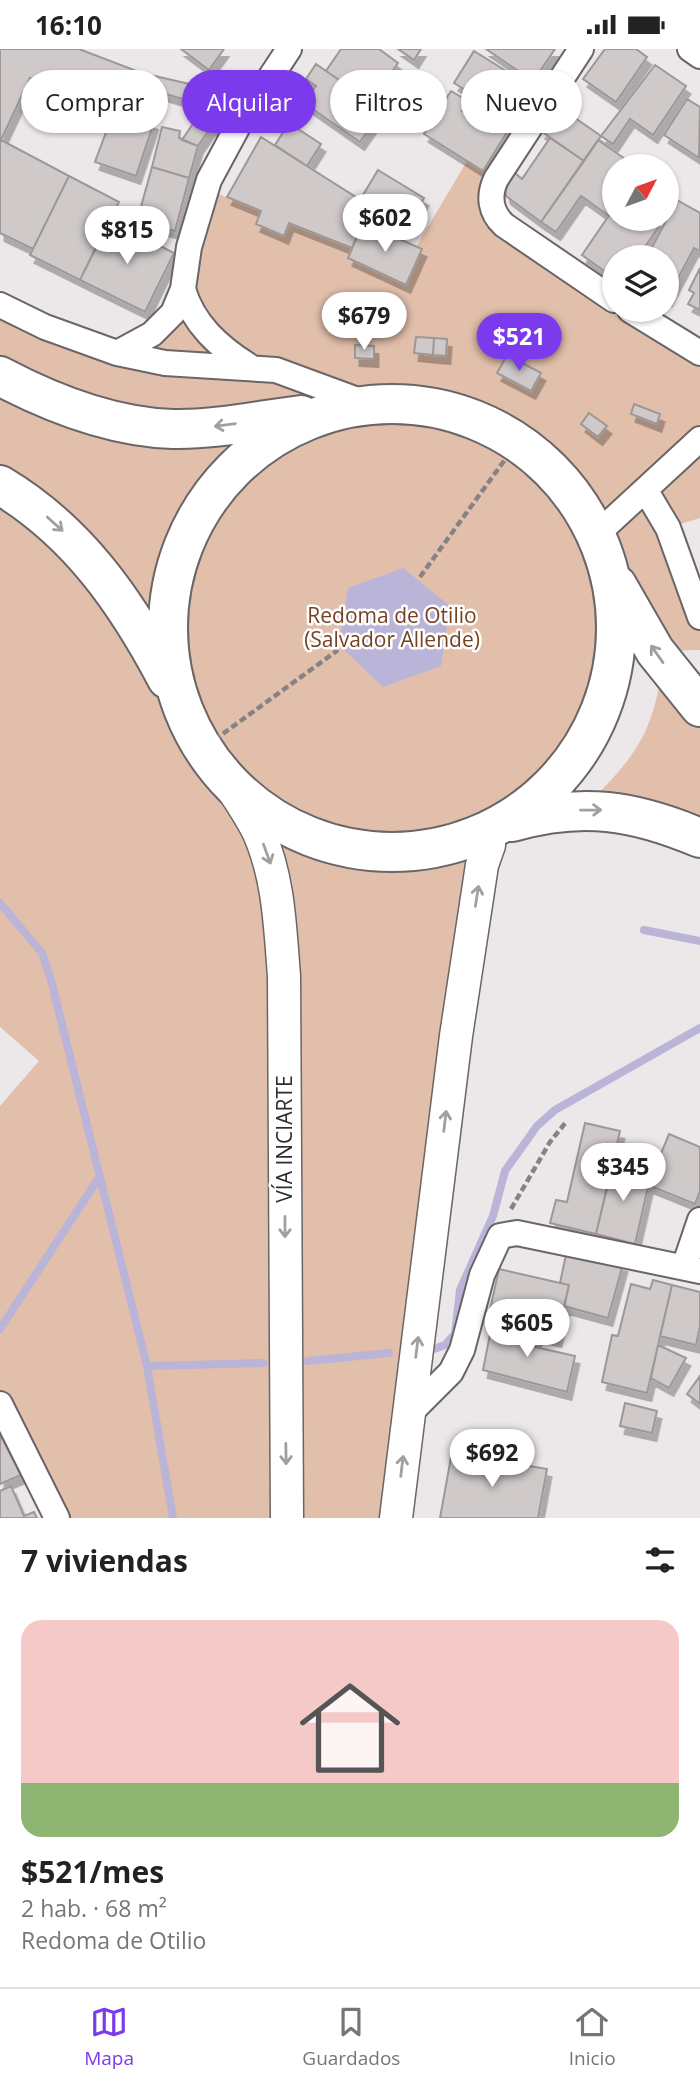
<!DOCTYPE html>
<html lang="es">
<head>
<meta charset="utf-8">
<style>
	body { margin:0; font-family:"Open Sans",sans-serif; background:#f2f2f2; color:#222; height:100vh; display:flex; flex-direction:column; font-size:26px; white-space:nowrap }
	* { box-sizing:border-box; margin:0 }
	p { font-size:23px; color:#767676 }
	.icon { flex:none; width:38px; height:38px; fill:none; stroke:currentColor; stroke-width:2; stroke-linecap:round; stroke-linejoin:round }
	.map { position:relative; height:1469px; overflow:hidden }
	.sheet { display:flex; flex-direction:column; background:#fff; flex:1 }
	.sheet>* { flex:none }
	.hud { position:absolute; left:21px; top:21px; width:658px; height:63px; display:flex; gap:14px }
	.needle { width:46px; rotate:49deg }
	.fabs { position:absolute; left:602px; top:105px; display:grid; gap:14px }
	.fabs a { display:grid; place-items:center; width:77px; height:77px; border-radius:50%; background:#fff; box-shadow:0 2px 5px #0004; font-size:35px }
	.price { position:absolute; translate:-50% -60px; padding:0 16px; border-radius:24px; background:#fff; color:#222; font-size:23px; line-height:46px; filter:drop-shadow(0 2px 4px #0008) }
	.price::after { content:''; position:absolute; left:50%; top:42px; width:21px; height:16px; margin-left:-10px; background:inherit; clip-path:polygon(0 0,100% 0,50% 100%) }
	.price.selected { background:#7c3aed; color:#fff }
	ul { padding:0; list-style:none }
	li { display:grid; align-content:center; gap:14px; height:371px; padding:0 21px }
	li+li { border-top:2px solid #e0e0e0 }
	li span { display:grid; place-items:center; height:217px; border-radius:21px; color:#555 }
	li>.icon { margin-inline-start:auto }
	span .icon { width:126px; height:126px; fill:#fffc; stroke-width:1 }
	li b { font-size:30px }
	h2 { display:flex; justify-content:space-between; align-items:center; height:84px; padding:0 21px; font-size:30px }
	.pill { padding:0 24px; border-radius:32px; background:#fff; box-shadow:0 2px 5px #0004; font-size:24px; line-height:63px }
	.pill.selected { background:#7c3aed; color:#fff }
	.status { display:flex; justify-content:space-between; align-items:center; height:49px; padding:0 35px; background:#fff; direction:ltr }
	.status svg { height:19px; fill:currentColor }
	.menu { display:flex; justify-content:space-around; align-items:center; height:98px; border-top:2px solid #e0e0e0; background:#fff; font-size:19px; color:#767676 }
	.menu a { display:grid; justify-items:center; gap:4px }
	.menu .selected { color:#7c3aed }
	.map>svg:first-child { display:block }
	.green { fill:#e2bfab }
	.water { fill:#bab4d8 }
	.lines { fill:none; stroke-linecap:round; stroke-linejoin:round }
	.stream { stroke:#bab4d8; stroke-width:8 }
	.building { fill:#cfc9c9; stroke:#9d9897; stroke-width:2; filter:url(#shadow) }
	.minor-casing { stroke:#6a6567; stroke-width:28 }
	.tertiary-casing { stroke:#6a6567; stroke-width:35 }
	.trunk-casing { stroke:#6a6567; stroke-width:42 }
	.path { stroke:#868384; stroke-width:4.5; stroke-dasharray:7 3.5; stroke-linecap:butt }
	.minor { stroke:#fff; stroke-width:24 }
	.tertiary { stroke:#fff; stroke-width:32 }
	.trunk { stroke:#fff; stroke-width:38 }
	.oneway { stroke:#a1a0a1 }
	.labels { text-anchor:middle; stroke-width:5; stroke-linejoin:round; paint-order:stroke }
	.park-label { font-size:21px; fill:#734324; stroke:#fff }
	.street-label { font-size:21px; fill:#2f2d2e; stroke:#fff }
</style>
</head>
<body>
<div class="status"><b>16:10</b><svg viewBox="0 0 49 12"><path d="M0 12V9h3v3zM5 12V6h3v6zM10 12V3h3v9zM15 12V0h3v12zM26 1h20v11H26zM47 4h2v5h-2z"/></svg></div>
<div class="map">
<svg width="700" height="1469" viewBox="0 0 700 1469">
	<defs>
		<filter id="shadow"><feDropShadow dx="4.5" dy="8" stdDeviation="0" flood-color="#0004"/></filter>
	</defs>
	<rect width="100%" height="100%" fill="#ece7e9"/>
	<!-- green -->
	<path class="green" d="M467 112 496 130 494 159 635 261 700 300V469L668 479 700 579V601L655 602 607 519C633 628 593 717 500 777L396 1469H57L0 1355V1057L39 1012 0 978V256L117 304 163 275 206 140 261 162 284 187 289 174 352 199 348 209 406 235 421 200 416 198Z
		M662 623 700 665V776L593 750C637 705 651 685 662 623Z"/>
	<!-- water -->
	<path class="water" d="M403 519 450 557 441 617 383 638 339 596 348 539Z"/>
	<g class="lines">
		<!-- stream -->
		<path class="stream" d="M0 854 42 904 51 931 147 1317 173 1469
			M644 881 700 892
			M0 1280 100 1127
			M434 1300 445 1296 455 1285 460 1241 493 1167 505 1122 537 1077 555 1061 700 979
			M308 1312 389 1304
			M147 1317 264 1314"/>
	</g>
	<!-- building -->
	<path class="building" d="M0 0H79L142 24 129 64 30 29 1 91 69 127 33 200 0 184Z
		M181 0H224L209 21Z
		M341 0H379L398 14 376 46 350 27 345 35 326 22Z
		M398 0H421L414 11Z
		M486 0H555L533 32Z
		M605 0H636L647 8 616 53 583 30Z
		M474 2 532 38 512 70 454 34Z
		M316 15 382 61 360 93 304 54 316 37 306 30Z
		M655 16 686 37 653 86 630 70 613 95 601 87Z
		M142 24 215 41 229 52 224 60 232 64 220 82 211 78 198 97 182 91 199 66 189 61 193 53 155 42 145 70 129 64Z
		M451 42 468 52 462 62 490 79 496 70 510 78 483 122 424 85Z
		M687 50 700 58 699 109 664 86Z
		M558 57 601 87 584 112 541 82Z
		M115 59 154 73 136 127 95 113Z
		M289 74 321 95 307 117 275 96Z
		M162 78 180 82 179 89 198 97 189 129 152 118Z
		M261 88 370 157 352 199 289 174 284 187 256 175 261 162 227 148Z
		M550 89 584 112 541 173 506 147 505 139 515 124 522 130Z
		M598 91 635 117H614V159L609 167 581 147 556 183 541 173Z
		M152 118 189 129 175 182 137 172Z
		M378 121 424 149 406 179 360 151Z
		M69 127 119 153 80 231 30 206Z
		M677 151 700 164V202L694 199 667 250V208H647Z
		M614 159V170H664L638 208H614V229L582 206Z
		M109 171 174 204 145 263 80 231Z
		M363 174 422 200 406 236 348 209Z
		M700 219V261L688 255 694 244 689 241Z
		M416 288 434 289 433 306 414 304Z
		M434 289 447 290 446 307 433 306Z
		M355 296 374 297V310L355 309Z
		M507 306 541 324 531 342 497 324Z
		M634 355 660 365 657 375 631 365Z
		M589 364 607 377 598 388 581 375Z
		M585 1074 620 1082 596 1185 550 1174 556 1151 567 1153Z
		M669 1085 700 1098V1142L695 1155 648 1136Z
		M614 1110 636 1115 633 1125 650 1129 635 1195 596 1185Z
		M567 1201 623 1215 608 1269 564 1257 569 1236 560 1234Z
		M499 1220 569 1236 557 1290 487 1274Z
		M653 1231 672 1236 647 1344 602 1333 612 1286 618 1287 631 1235 650 1240Z
		M672 1236 700 1243V1277L696 1296 660 1287Z
		M492 1275 538 1285 535 1298 575 1307 567 1343 483 1321Z
		M658 1296 686 1309 669 1339 651 1329Z
		M700 1327V1355L687 1345Z
		M625 1354 657 1362 652 1384 620 1377Z
		M0 1385 21 1426 0 1435Z
		M452 1403 547 1420 538 1469H440Z
		M11 1437 24 1467 34 1463 37 1469H0V1442Z"/>
	<g class="lines">
		<defs>
			<path id="minor" d="M581 0 496 130C488 147 490 163 504 176L614 251
				M690 0 700 7
				M183 240C193 275 219 298 249 317
				M0 256 45 278 117 304 165 314 276 321 371 356
				M630 261 700 304
				M117 304 152 285 173 264 183 240 189 198 209 131 237 79 289 0
				M646 442 668 479 700 568
				M596 486 700 390
				M684 1218 700 1171
				M0 1355 57 1469
				M408 1366 451 1323 462 1301 482 1226 500 1187 517 1184 700 1222"/>
			<path id="tertiary" d="M222 724C234 743 249 763 259 784 279 830 280 878 284 927L287 1469
				M396 1469 456 987 482 816 489 796 487 783"/>
			<path id="trunk" d="M0 327C53 355 112 378 173 380 215 381 259 371 301 366
				M168 579a224 224 0 1 1 448 0a224 224 0 1 1-448 0Z
				M0 436C77 482 126 552 167 630
				M617 536 655 602 700 658
				M512 773C582 753 634 761 700 789"/>
		</defs>
		<!-- minor casing -->
		<use href="#minor" class="minor-casing"/>
		<!-- tertiary casing -->
		<use href="#tertiary" class="tertiary-casing"/>
		<!-- trunk casing -->
		<use href="#trunk" class="trunk-casing"/>
		<!-- path -->
		<path class="path" d="M420 528 517 394
			M206 697 338 601
			M511 1160 550 1093 566 1073"/>
		<!-- minor -->
		<use href="#minor" class="minor"/>
		<!-- tertiary -->
		<use href="#tertiary" class="tertiary"/>
		<!-- trunk -->
		<use href="#trunk" class="trunk"/>
	</g>
	<!-- one-way arrows -->
	<defs><path id="oneway-shaft" d="M-6 0H5M1.5-3L5.5 0L1.5 3" fill="none" stroke-width="1.6" stroke-linecap="round" stroke-linejoin="round" transform="scale(1.75)"/></defs>
	<g class="oneway">
		<use href="#oneway-shaft" transform="translate(225 376) rotate(173)"/>
		<use href="#oneway-shaft" transform="translate(55 475) rotate(42)"/>
		<use href="#oneway-shaft" transform="translate(657 605) rotate(-125)"/>
		<use href="#oneway-shaft" transform="translate(591 761) rotate(-1)"/>
		<use href="#oneway-shaft" transform="translate(267 805) rotate(70)"/>
		<use href="#oneway-shaft" transform="translate(477 847) rotate(-81)"/>
		<use href="#oneway-shaft" transform="translate(445 1072) rotate(-83)"/>
		<use href="#oneway-shaft" transform="translate(285 1178) rotate(90)"/>
		<use href="#oneway-shaft" transform="translate(417 1298) rotate(-83)"/>
		<use href="#oneway-shaft" transform="translate(286 1405) rotate(89)"/>
		<use href="#oneway-shaft" transform="translate(402 1417) rotate(-83)"/>
	</g>
	<g class="labels">
		<!-- park labels -->
		<g class="park-label">
			<text x="392" y="574">Redoma de Otilio<tspan x="392" dy="24">(Salvador Allende)</tspan></text>
		</g>
		<!-- street labels -->
		<g class="street-label">
			<text transform="translate(285 1090) rotate(-90)" y="7">VÍA INCIARTE</text>
		</g>
	</g>
</svg>
<div class="fabs">
<a><svg class="needle" viewBox="-14 -14 28 28"><path d="M0-13l5 13h-10z" fill="#e53935"/><path d="M0 13l5-13h-10z" fill="#767676"/></svg></a>
<a><svg class="icon" aria-label="layers" viewBox="0 0 24 24"><path d="M12 4l9 5-9 5-9-5zM3 14l9 5 9-5"/></svg></a>
</div>
<b class="price" style="left:385px;top:205px">$602</b>
<b class="price" style="left:127px;top:217px">$815</b>
<b class="price" style="left:364px;top:303px">$679</b>
<b class="price selected" style="left:519px;top:324px">$521</b>
<b class="price" style="left:623px;top:1154px">$345</b>
<b class="price" style="left:527px;top:1310px">$605</b>
<b class="price" style="left:492px;top:1440px">$692</b>
<div class="hud">
<a class="pill">Comprar</a>
<a class="pill selected">Alquilar</a>
<a class="pill">Filtros</a>
<a class="pill">Nuevo</a>
</div>
</div>
<section class="sheet">
<h2>7 viviendas<svg class="icon" aria-label="filters" viewBox="0 0 24 24"><path d="M4 7h16M4 17h16"/><circle cx="9" cy="7" r="2"/><circle cx="15" cy="17" r="2"/></svg></h2>
<ul>
<li><span style="background:linear-gradient(#f6c9c9 75%,#8fb573 0)"><svg class="icon" aria-label="home" viewBox="0 0 24 24"><path d="M3 11l9-7 9 7M6 9v11h12V9"/></svg></span><div><b>$521/mes</b><p>2 hab. · 68 m²</p><p>Redoma de Otilio</p></div></li>
</ul>
</section>
<nav class="menu">
<a class="selected"><svg class="icon" aria-label="map" viewBox="0 0 24 24"><path d="M3 6l6-2 6 2 6-2v14l-6 2-6-2-6 2zM9 4v14M15 6v14"/></svg>Mapa</a>
<a><svg class="icon" aria-label="saved" viewBox="0 0 24 24"><path d="M7 4h10v16l-5-4-5 4z"/></svg>Guardados</a>
<a><svg class="icon" aria-label="home" viewBox="0 0 24 24"><path d="M3 11l9-7 9 7M6 9v11h12V9"/></svg>Inicio</a>
</nav>
</body>
</html>
